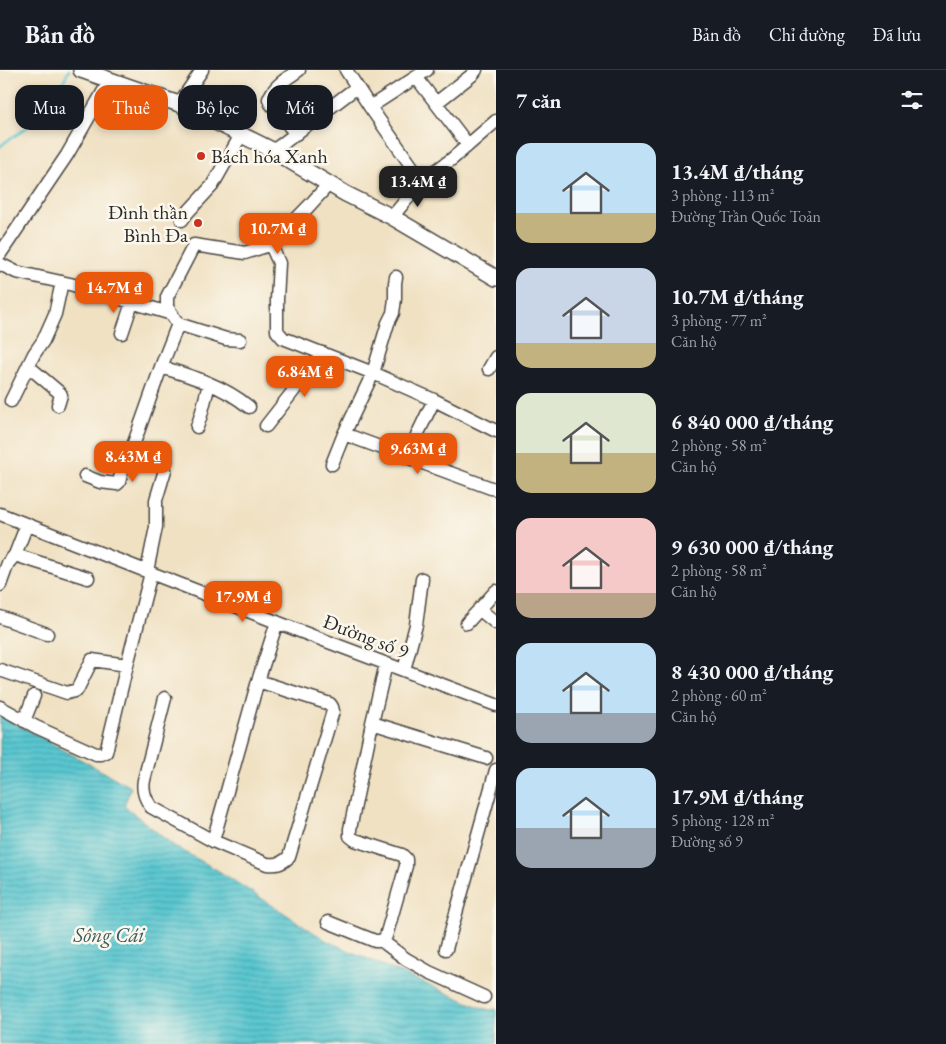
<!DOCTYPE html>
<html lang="vi">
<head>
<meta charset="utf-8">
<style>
	body { margin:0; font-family:"EB Garamond",serif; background:#20242c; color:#f1f3f6; height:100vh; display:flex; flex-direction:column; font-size:19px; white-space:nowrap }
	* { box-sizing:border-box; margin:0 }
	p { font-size:16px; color:#9ea1a6 }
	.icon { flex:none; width:28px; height:28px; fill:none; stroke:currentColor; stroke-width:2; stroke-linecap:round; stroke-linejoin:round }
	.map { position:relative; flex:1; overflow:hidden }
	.panel { display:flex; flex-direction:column; background:#171b24; width:450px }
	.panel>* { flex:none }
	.hud { position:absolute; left:15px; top:15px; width:405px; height:45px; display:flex; gap:10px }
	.price { position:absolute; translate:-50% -42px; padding:0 11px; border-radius:10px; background:#ea580c; color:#fff; font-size:16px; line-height:32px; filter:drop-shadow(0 1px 2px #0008) }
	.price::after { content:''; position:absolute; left:50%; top:30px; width:15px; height:11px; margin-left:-8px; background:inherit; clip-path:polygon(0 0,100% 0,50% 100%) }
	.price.selected { background:#222; color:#fff }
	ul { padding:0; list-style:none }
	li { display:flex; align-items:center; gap:15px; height:125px; padding:0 20px }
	li span { display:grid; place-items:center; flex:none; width:140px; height:100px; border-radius:15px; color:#555 }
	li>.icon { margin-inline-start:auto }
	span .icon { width:60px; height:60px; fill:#fffc; stroke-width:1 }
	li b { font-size:21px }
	h2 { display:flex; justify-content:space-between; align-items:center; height:60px; padding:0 20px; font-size:21px }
	.chip { padding:0 18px; border-radius:15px; background:#171b24; box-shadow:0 2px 8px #0003; font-size:18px; line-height:45px }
	.chip.selected { background:#ea580c; color:#fff }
	header { display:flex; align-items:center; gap:30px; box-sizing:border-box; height:70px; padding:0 25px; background:#171b24; border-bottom:1px solid #363941 }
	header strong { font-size:24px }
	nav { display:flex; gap:28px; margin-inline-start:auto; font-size:18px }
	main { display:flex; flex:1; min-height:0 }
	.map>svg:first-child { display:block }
	.water { fill:url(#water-rules); stroke:#42797e }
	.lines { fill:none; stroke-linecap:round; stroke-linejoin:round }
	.stream { stroke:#5ac7d0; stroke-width:2.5 }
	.minor-casing { stroke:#494642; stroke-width:15 }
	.major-casing { stroke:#494642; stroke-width:18 }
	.minor { stroke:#fff; stroke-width:12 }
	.major { stroke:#fff; stroke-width:15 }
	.poi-dot { fill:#c8321e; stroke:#fbf7ec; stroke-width:2 }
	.labels { text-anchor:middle; stroke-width:5; stroke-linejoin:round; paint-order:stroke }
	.poi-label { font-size:20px; fill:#2b2b2b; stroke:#fbf7ec; text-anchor:start }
	.street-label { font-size:20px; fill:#2b2b2b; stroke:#fbf7ec }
	.water-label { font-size:21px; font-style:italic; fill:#395a5d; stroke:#fbf7ec }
</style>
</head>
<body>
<header>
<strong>Bản đồ</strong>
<nav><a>Bản đồ</a><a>Chỉ đường</a><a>Đã lưu</a></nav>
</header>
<main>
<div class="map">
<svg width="496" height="974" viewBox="0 0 496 974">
	<defs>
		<pattern id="water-rules" width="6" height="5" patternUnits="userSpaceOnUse" patternTransform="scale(1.25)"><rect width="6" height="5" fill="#5ac7d0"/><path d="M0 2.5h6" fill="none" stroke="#4ba2a9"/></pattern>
	</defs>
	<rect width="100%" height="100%" fill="#fbf7ec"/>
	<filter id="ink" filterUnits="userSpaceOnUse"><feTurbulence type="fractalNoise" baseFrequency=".02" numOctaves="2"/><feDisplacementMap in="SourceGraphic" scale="10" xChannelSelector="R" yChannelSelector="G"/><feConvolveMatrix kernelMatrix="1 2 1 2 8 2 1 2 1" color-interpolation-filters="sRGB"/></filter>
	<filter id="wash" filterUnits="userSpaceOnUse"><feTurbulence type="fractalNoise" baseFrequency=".0096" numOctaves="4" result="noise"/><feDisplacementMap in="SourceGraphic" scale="20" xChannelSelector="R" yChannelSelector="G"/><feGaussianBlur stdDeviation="1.12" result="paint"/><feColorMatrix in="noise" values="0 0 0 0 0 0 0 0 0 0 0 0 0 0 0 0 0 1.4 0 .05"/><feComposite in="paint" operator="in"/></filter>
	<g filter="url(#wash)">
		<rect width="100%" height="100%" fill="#f0e1c3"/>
		<!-- water -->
		<path class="water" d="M0 645 131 717 124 736 174 776 217 800 281 841 327 871 479 937 490 940 496 939V974H0Z"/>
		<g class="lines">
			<!-- stream -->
			<path class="stream" d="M0 77C7 69 18 65 26 58 42 44 60 20 69 0"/>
		</g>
	</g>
	<g filter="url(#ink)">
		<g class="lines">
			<defs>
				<path id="minor" d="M346 0 370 37 422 111 452 89 496 51
					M416 7 468 75
					M436 33 472 5 476 0
					M179 34 202 0
					M370 37 427 0
					M296 64 271 34 269 29C274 15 288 8 299 0
					M273 81 357 17
					M392 147 422 111
					M182 150 187 143 212 116 241 65
					M270 173 279 193 277 230V261L283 268 373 303 434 330 496 361
					M0 184 67 85 110 10
					M0 194 16 202 70 214 172 244
					M178 254 226 269 240 270
					M122 263 132 233
					M28 296 60 323 61 325 58 335
					M161 297C191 306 224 316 249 337
					M489 299 496 287
					M11 331 34 284 43 271 55 244 62 212
					M266 356 323 283
					M197 357 201 345 209 314
					M344 364 491 418 496 419
					M407 386 434 330
					M332 394 344 364 373 303 388 253 393 243 395 229V213L396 207
					M85 406 100 412 117 414 119 412 124 393 129 387 161 297 178 254 167 237V227L194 175 245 183 266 176 277 169 308 137 329 114
					M0 444 302 562 496 635
					M15 485 27 454
					M147 501 156 457V430L165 400
					M0 515 8 493 15 485 88 508
					M479 539 496 553
					M0 547 47 564
					M467 553 496 521
					M0 600 67 623 77 620 92 590 127 595
					M404 600 416 555 422 509
					M258 611 330 634 332 637 333 641 289 787C281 794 277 795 267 794L213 771 258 611 277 552
					M165 628 144 710C142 721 145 728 151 737L213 771
					M0 637 36 657 96 684H101L106 682 127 595 151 503
					M24 651 34 626
					M372 653 486 688
					M328 852 375 871H382L386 866 406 796V789L402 785 355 770 350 766V759L372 653 386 594
					M382 871 406 889 429 902 484 927
					M446 879 496 700"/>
				<path id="major" d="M81 0 179 34 268 78 346 124 392 147 496 208"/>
			</defs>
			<!-- minor casing -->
			<use href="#minor" class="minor-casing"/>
			<!-- major casing -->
			<use href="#major" class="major-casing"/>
			<!-- minor -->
			<use href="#minor" class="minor"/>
			<!-- major -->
			<use href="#major" class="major"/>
		</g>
	</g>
	<!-- markers -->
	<g class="poi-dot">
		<circle cx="201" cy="86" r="5"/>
		<circle cx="198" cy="153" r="5"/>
	</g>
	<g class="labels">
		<!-- poi labels -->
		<g class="poi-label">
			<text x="211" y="93">Bách hóa Xanh</text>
			<text x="188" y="149" text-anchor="end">Đình thần<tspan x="188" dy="23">Bình Đa</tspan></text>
		</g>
		<!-- street labels -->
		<g class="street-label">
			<text transform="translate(366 566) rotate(21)" y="7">Đường số 9</text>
		</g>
		<!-- water labels -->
		<g class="water-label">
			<text x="109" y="872">Sông Cái</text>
		</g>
	</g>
</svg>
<b class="price selected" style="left:418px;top:138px">13.4M ₫</b>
<b class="price" style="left:278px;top:185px">10.7M ₫</b>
<b class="price" style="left:114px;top:244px">14.7M ₫</b>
<b class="price" style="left:305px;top:328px">6.84M ₫</b>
<b class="price" style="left:418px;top:405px">9.63M ₫</b>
<b class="price" style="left:133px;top:413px">8.43M ₫</b>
<b class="price" style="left:243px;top:553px">17.9M ₫</b>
<div class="hud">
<a class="chip">Mua</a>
<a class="chip selected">Thuê</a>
<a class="chip">Bộ lọc</a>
<a class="chip">Mới</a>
</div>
</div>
<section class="panel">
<h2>7 căn<svg class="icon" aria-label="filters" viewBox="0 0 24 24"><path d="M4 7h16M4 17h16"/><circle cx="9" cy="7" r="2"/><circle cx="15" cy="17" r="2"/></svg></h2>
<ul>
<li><span style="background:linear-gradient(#bfe0f5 70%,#c2b280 0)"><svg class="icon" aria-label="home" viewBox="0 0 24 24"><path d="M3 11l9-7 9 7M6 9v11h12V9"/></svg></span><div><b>13.4M ₫/tháng</b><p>3 phòng · 113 m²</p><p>Đường Trần Quốc Toản</p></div></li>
<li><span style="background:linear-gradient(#c9d6e8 75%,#c2b280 0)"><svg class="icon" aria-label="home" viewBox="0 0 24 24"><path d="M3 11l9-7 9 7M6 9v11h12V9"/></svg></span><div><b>10.7M ₫/tháng</b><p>3 phòng · 77 m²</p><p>Căn hộ</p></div></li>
<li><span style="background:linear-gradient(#dfe7d0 60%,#c2b280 0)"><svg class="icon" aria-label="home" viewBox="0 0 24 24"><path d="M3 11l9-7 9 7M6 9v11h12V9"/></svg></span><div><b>6 840 000 ₫/tháng</b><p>2 phòng · 58 m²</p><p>Căn hộ</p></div></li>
<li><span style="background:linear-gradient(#f6c9c9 75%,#b9a48a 0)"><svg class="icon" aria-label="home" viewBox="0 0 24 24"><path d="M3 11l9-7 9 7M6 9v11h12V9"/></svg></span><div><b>9 630 000 ₫/tháng</b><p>2 phòng · 58 m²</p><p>Căn hộ</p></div></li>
<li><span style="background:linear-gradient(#bfe0f5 70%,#9aa5b1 0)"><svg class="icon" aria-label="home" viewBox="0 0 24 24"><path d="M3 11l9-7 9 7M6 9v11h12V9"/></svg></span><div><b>8 430 000 ₫/tháng</b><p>2 phòng · 60 m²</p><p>Căn hộ</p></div></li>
<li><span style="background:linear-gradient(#bfe0f5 60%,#9aa5b1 0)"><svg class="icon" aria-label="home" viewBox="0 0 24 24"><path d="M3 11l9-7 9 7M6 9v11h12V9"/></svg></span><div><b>17.9M ₫/tháng</b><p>5 phòng · 128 m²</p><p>Đường số 9</p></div></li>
</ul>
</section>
</main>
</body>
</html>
